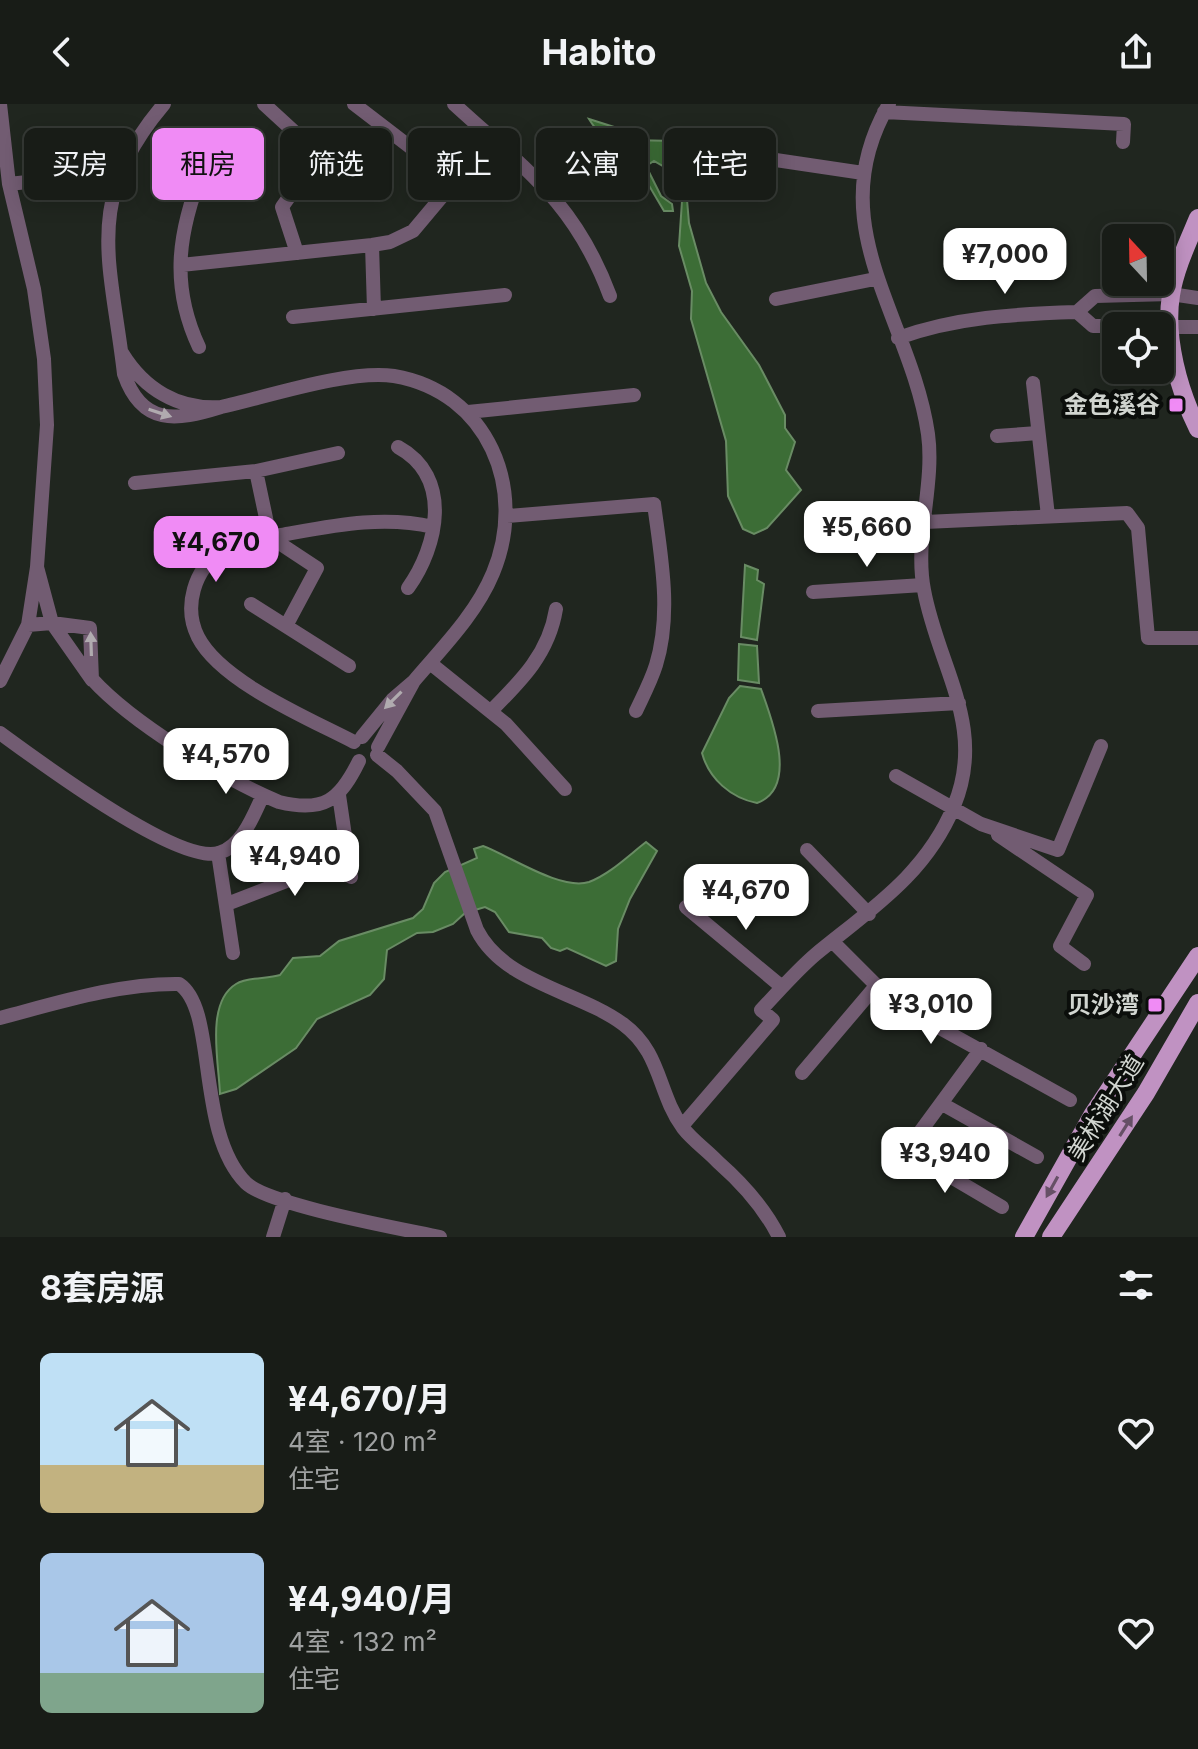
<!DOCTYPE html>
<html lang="zh">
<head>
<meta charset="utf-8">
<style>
	body { margin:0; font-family:Inter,"Noto Sans SC",sans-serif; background:#212520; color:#f1f3f6; height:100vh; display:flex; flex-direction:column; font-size:30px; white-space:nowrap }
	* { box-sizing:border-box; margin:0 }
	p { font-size:26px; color:#9fa1a1 }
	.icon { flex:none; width:44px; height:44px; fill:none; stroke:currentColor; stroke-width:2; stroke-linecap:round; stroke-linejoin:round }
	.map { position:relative; height:1133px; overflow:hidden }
	.details { display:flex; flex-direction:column; background:#181c17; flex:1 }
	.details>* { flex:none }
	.top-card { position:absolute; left:24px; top:24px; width:1150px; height:72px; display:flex; gap:16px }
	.needle { width:52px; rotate:338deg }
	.buttons { position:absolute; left:1102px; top:120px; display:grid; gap:16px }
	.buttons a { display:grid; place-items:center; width:72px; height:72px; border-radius:12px; background:#181c17; box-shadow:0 4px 20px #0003,0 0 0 2px #363a36; font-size:40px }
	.price { position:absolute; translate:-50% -68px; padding:0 18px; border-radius:16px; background:#fff; color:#222; font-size:26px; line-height:52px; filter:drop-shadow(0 2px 4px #0008) }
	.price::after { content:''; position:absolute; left:50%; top:48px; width:24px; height:18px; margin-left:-12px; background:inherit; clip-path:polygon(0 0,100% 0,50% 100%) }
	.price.current { background:#f08bf5; color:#111 }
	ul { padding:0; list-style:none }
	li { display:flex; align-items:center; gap:24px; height:200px; padding:0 40px }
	li span { display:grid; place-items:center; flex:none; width:224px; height:160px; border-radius:12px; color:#555 }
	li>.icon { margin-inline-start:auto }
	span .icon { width:96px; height:96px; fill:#fffc; stroke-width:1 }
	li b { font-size:34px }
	h2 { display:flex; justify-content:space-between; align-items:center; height:96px; padding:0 40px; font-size:34px }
	.pill { padding:0 28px; border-radius:12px; background:#181c17; box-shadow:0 4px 20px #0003,0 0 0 2px #363a36; font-size:28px; line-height:72px }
	.pill.current { background:#f08bf5; color:#111 }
	header { display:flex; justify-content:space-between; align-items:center; height:104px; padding:0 40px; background:#181c17; font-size:36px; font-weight:700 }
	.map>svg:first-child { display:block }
	.water { fill:#3c6d36; stroke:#698c64; stroke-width:2 }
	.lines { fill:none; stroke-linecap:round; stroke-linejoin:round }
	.minor { stroke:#725c72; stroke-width:14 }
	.major { stroke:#c092c2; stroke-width:18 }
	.oneway { fill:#b0abaf }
	.oneway2 { fill:#665066 }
	.poi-dot { fill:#f08bf5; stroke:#0b0e0b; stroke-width:3 }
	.labels { text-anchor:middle; stroke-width:8; stroke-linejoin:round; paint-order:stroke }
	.poi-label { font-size:24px; font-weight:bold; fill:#d1d5d0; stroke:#0b0e0b; text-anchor:end }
	.street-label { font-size:24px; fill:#d1d5d0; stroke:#0b0e0b }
</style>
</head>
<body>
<header><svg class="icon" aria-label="back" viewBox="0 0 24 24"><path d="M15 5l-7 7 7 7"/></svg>Habito<svg class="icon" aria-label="share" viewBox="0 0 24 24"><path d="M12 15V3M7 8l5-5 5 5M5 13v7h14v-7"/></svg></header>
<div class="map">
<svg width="1198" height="1133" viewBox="0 0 1198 1133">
	<rect width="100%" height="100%" fill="#20261f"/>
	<!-- water -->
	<path class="water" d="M589 15 614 23 632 36 673 37 683 49 689 119 706 179 721 208 759 261 785 311V324L795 338 786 366 801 386 767 424 754 430 743 425 728 392 726 337 691 215 692 187 679 142 682 97 678 71 654 57 646 62 661 92 672 100 673 107H664L644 73 623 48 627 37 617 29C601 33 597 28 589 15Z
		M745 461 758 466 757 476 764 480 757 536 741 533Z
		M739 540 757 542 759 579 738 576Z
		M740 582 761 585C772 616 799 684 757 699 731 694 709 675 702 649L729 594Z
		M646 738 657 747 630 795 618 825 616 857 606 862 567 844 560 847 551 844 542 834 509 828 495 808 485 803 465 809 453 820 433 828 417 829 387 846 384 875 370 891 317 915 296 944 236 985 220 990C219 959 205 899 236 880 247 873 267 875 280 871L293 854 320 852 339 837 413 814 423 805 434 779 445 768 477 754 474 745 483 742C510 752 561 787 589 778 610 770 628 752 646 738Z"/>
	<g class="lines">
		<!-- minor -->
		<path class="minor" d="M0 0 9 80 34 185 44 255 47 321 37 463
			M264 0 349 78
			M354 0 427 56
			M454 0C525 65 575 98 610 192
			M884 8 1124 20 1123 38
			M769 55 863 69
			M9 80 119 68
			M436 99 427 56 453 78
			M372 141 374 205
			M297 149 282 103 319 50
			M181 161 372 141 390 138 413 127 491 34
			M776 195 875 175
			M1077 208 1095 192 1171 190 1198 194
			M293 213 505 191
			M1160 223H1198
			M898 234C956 213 1015 210 1077 208L1093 222H1116
			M199 243C170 181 178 128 203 65
			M122 249C144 285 178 306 221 303 176 317 142 322 124 270 111 157 82 97 164 0
			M1033 279 1048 412
			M221 303C266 293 350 265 394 272 488 288 528 385 493 469 476 510 443 543 414 577
			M468 308 634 291
			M997 332 1038 329
			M398 343C453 373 438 442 408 484
			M256 367 270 433 317 464 286 522
			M135 379 256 367 338 349
			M507 412 654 400C661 453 672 509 656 561 651 577 643 592 636 607
			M925 418 1127 409 1138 424 1148 534H1198
			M813 488 923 481
			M251 500 349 562
			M52 519 92 576 90 524 52 519 28 521 37 463 52 519
			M430 559 506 620 565 685
			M92 575C132 619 224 675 279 698 324 709 340 696 359 657
			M0 577 28 521
			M491 607C522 576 549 549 556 505
			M818 607 959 599
			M0 629C37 656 178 761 219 749 243 741 253 712 263 691
			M362 633 393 595 414 577 378 643
			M354 638C310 615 221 578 198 533 183 503 194 465 222 447 239 436 262 434 281 431 332 422 382 411 433 423
			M377 651 397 667 435 707 477 826C504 879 578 887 623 920 662 949 657 988 683 1024 693 1037 707 1046 718 1058 743 1080 764 1103 779 1133
			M896 672 981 720 1058 746 1101 642
			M339 691 351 773
			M998 731 1087 791 1060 842 1084 860
			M807 746 869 810
			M218 749 233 849
			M227 800 349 753
			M686 803 782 883
			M833 838 893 898 1070 996
			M0 914C57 899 120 879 179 880 218 905 195 1028 246 1079 268 1101 403 1125 440 1133
			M802 969 875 883
			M944 1001 1037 1053
			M682 1022 773 916 761 906C779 887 796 867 816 850 871 805 926 770 954 702 987 622 938 563 924 486 914 435 935 381 928 330 911 213 818 121 889 0
			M907 1047 1002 1103
			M898 1058 981 945
			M273 1133 285 1095"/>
		<!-- major -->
		<path class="major" d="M1198 114C1188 138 1175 165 1171 191 1164 234 1179 287 1198 325
			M1024 1133 1093 1010 1198 852
			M1051 1133 1146 989 1198 899"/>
	</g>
	<!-- one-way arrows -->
	<defs><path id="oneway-solid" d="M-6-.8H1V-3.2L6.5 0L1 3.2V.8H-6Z" transform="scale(2)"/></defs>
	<g class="oneway">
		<use href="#oneway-solid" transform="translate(160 309) rotate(18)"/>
		<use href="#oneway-solid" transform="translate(91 540) rotate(-92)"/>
		<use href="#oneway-solid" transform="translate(393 596) rotate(135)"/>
	</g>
	<g class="oneway2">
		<use href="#oneway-solid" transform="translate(1126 1022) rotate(-58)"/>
		<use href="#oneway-solid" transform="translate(1052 1083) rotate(119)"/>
	</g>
	<!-- markers -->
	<g class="poi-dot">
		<rect x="1168" y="293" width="16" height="16" rx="4"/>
		<rect x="1147" y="893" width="16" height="16" rx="4"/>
	</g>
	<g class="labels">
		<!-- poi labels -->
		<g class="poi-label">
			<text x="1160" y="309">金色溪谷</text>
			<text x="1139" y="909">贝沙湾</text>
		</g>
		<!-- street labels -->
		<g class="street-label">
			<text transform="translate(1106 1004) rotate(-58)" y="8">美林湖大道</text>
		</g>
	</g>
</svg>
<div class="buttons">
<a><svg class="needle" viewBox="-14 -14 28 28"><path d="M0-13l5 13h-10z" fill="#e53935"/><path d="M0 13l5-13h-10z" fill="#9fa1a1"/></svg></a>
<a><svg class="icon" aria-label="locate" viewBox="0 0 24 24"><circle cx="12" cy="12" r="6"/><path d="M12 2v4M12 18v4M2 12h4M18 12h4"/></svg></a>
</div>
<b class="price" style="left:1005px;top:192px">¥7,000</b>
<b class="price" style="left:867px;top:465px">¥5,660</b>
<b class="price current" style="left:216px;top:480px">¥4,670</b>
<b class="price" style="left:226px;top:692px">¥4,570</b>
<b class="price" style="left:295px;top:794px">¥4,940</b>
<b class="price" style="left:746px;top:828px">¥4,670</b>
<b class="price" style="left:931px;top:942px">¥3,010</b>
<b class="price" style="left:945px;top:1091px">¥3,940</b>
<div class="top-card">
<a class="pill">买房</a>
<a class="pill current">租房</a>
<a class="pill">筛选</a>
<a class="pill">新上</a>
<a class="pill">公寓</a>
<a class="pill">住宅</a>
</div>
</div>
<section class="details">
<h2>8套房源<svg class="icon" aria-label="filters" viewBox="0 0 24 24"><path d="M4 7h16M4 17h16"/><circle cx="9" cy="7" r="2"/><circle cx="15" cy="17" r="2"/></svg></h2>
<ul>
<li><span style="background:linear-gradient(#bfe0f5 70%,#c2b280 0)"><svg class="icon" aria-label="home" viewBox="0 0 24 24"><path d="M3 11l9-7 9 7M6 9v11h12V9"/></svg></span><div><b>¥4,670/月</b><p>4室 · 120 m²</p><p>住宅</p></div><svg class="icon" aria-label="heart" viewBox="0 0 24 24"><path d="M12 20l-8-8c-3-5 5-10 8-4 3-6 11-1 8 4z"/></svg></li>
<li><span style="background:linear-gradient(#a9c7e8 75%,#7fa58c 0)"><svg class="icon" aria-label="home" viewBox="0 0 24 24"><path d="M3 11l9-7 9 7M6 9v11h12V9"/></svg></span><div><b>¥4,940/月</b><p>4室 · 132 m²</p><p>住宅</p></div><svg class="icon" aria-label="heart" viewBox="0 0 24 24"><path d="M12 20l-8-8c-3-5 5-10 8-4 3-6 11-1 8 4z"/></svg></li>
</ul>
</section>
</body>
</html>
